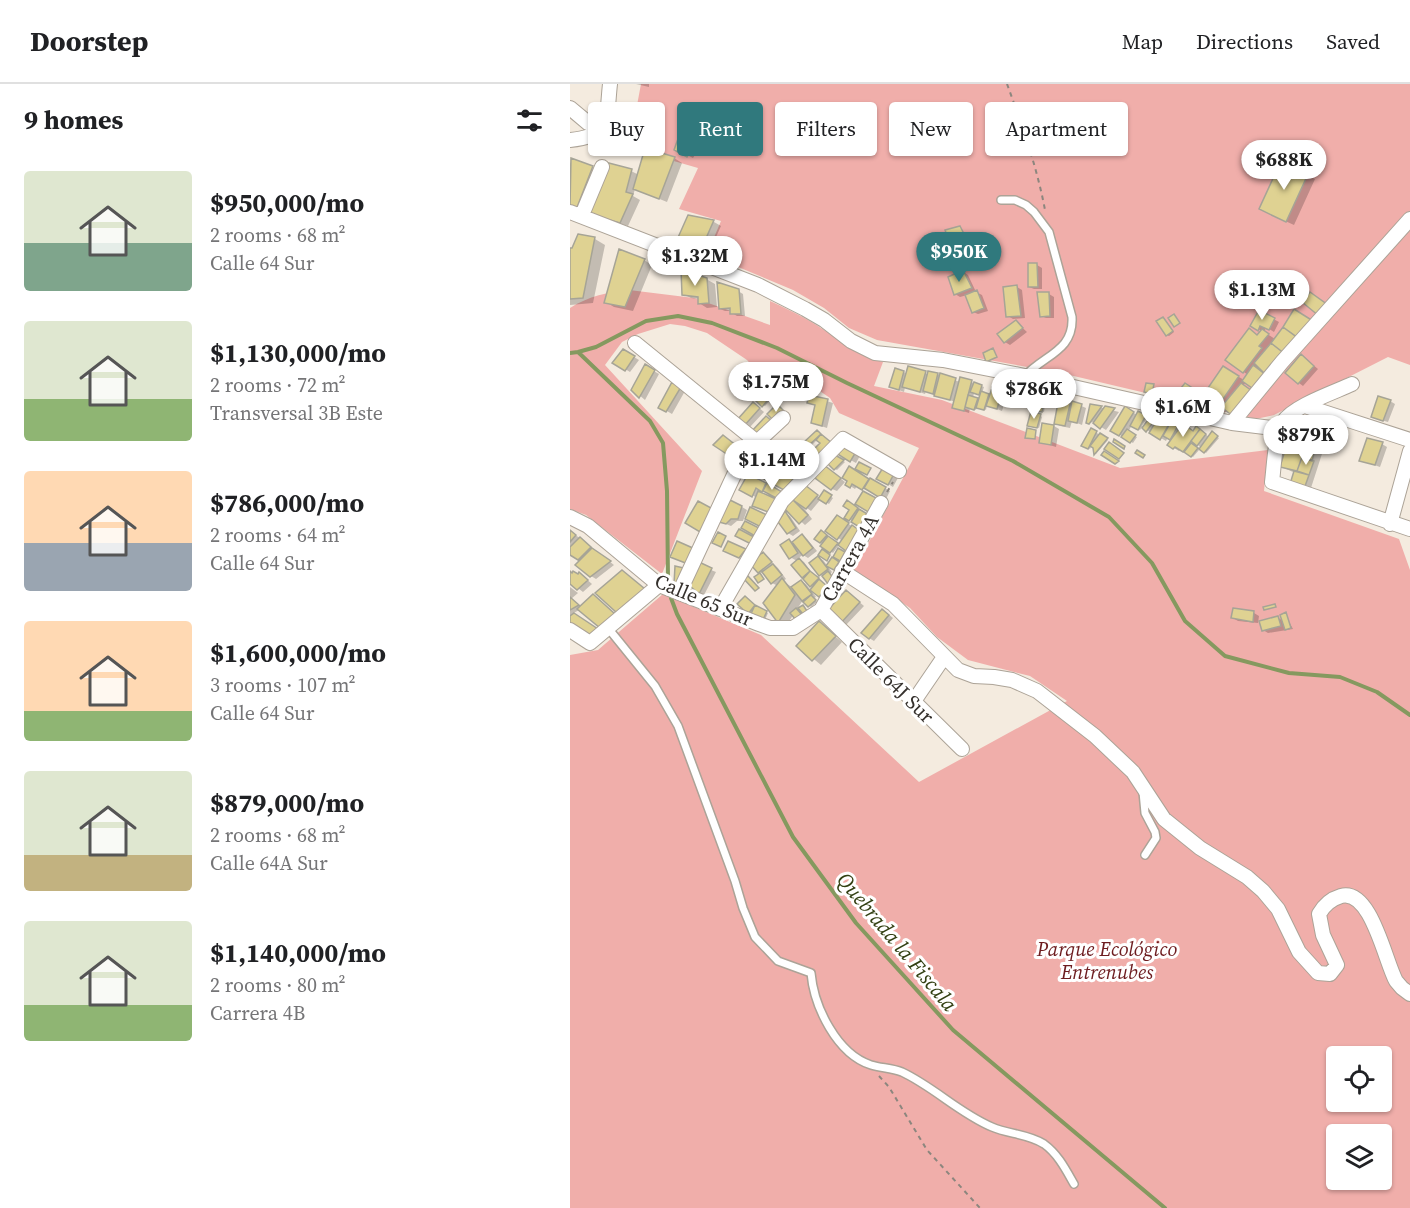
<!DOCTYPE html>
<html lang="en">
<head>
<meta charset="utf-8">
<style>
	body { margin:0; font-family:"Source Serif 4",serif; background:#f2f2f2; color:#202124; height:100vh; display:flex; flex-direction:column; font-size:22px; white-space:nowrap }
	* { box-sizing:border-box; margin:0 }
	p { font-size:20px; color:#757577 }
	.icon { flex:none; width:33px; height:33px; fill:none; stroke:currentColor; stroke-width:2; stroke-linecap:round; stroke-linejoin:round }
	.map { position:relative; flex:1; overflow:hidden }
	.details { display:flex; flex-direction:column; background:#fff; width:570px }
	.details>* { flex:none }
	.guide { position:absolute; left:18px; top:18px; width:570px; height:54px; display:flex; gap:12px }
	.fabs { position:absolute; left:756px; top:962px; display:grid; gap:12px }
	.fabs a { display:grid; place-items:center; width:66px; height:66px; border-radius:6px; background:#fff; box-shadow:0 2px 4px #0004; font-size:30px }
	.price { position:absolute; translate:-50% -51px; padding:0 14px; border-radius:21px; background:#fff; color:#222; font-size:20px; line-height:39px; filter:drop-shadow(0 2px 3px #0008) }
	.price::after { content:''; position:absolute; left:50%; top:36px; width:18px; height:14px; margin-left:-9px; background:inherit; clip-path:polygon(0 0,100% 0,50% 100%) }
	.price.active { background:#30797d; color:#fff }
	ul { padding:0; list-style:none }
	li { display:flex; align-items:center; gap:18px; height:150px; padding:0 24px }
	li span { display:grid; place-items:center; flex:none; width:168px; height:120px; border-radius:6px; color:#555 }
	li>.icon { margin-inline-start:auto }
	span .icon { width:72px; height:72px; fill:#fffc; stroke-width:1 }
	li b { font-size:26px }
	h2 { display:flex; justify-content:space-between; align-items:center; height:72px; padding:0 24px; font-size:26px }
	.tag { padding:0 21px; border-radius:6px; background:#fff; box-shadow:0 2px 4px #0004; font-size:21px; line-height:54px }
	.tag.active { background:#30797d; color:#fff }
	header { display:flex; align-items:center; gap:36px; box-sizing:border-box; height:84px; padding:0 30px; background:#fff; border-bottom:2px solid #e0e0e0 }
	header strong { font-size:28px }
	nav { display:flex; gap:33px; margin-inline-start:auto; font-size:21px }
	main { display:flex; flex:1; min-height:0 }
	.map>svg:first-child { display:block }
	.green { fill:#f0aeaa; fill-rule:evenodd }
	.shadow { fill:#0003; fill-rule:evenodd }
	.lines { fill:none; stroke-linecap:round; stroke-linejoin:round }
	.stream { stroke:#85995f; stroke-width:4 }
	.building { fill:#dfd292; stroke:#a6a496; stroke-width:1.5 }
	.lane-casing { stroke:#aca397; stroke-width:10 }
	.street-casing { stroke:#aca397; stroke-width:16 }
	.path { stroke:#8c867e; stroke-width:2; stroke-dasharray:4.5 4.5; stroke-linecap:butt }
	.lane { stroke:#fff; stroke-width:7 }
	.street { stroke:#fff; stroke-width:14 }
	.labels { text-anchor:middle; stroke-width:6; stroke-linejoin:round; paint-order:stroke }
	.street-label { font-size:20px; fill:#35312d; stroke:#fff }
	.park-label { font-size:20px; font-style:italic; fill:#6d1c1f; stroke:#fff }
	.water-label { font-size:21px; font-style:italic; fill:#334013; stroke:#fff }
</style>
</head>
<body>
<header>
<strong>Doorstep</strong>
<nav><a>Map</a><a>Directions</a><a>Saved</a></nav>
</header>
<main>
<section class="details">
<h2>9 homes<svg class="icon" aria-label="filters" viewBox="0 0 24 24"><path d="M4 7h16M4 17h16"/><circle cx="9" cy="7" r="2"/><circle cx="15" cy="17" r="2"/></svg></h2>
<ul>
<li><span style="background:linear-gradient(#dfe7d0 60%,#7fa58c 0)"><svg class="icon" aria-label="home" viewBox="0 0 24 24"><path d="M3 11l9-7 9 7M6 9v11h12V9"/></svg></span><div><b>$950,000/mo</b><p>2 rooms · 68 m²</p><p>Calle 64 Sur</p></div></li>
<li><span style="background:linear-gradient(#dfe7d0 65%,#8fb573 0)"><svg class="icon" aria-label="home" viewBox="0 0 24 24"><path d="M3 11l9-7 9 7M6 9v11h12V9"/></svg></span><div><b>$1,130,000/mo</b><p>2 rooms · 72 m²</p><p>Transversal 3B Este</p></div></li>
<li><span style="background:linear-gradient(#ffd9b3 60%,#9aa5b1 0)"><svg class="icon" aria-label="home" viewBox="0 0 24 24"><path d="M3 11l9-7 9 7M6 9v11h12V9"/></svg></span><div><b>$786,000/mo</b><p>2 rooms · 64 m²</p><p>Calle 64 Sur</p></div></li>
<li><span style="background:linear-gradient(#ffd9b3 75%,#8fb573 0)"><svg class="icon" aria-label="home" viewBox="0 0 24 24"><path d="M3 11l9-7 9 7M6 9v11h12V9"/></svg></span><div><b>$1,600,000/mo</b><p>3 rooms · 107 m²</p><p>Calle 64 Sur</p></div></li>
<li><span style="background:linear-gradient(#dfe7d0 70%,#c2b280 0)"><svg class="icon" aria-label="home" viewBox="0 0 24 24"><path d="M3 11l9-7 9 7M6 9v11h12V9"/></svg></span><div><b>$879,000/mo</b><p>2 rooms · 68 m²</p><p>Calle 64A Sur</p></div></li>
<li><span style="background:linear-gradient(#dfe7d0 70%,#8fb573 0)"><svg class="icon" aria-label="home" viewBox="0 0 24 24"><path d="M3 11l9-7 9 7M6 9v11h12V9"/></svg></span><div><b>$1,140,000/mo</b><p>2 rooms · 80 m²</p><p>Carrera 4B</p></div></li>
</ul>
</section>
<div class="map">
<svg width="840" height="1124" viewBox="0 0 840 1124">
	<rect width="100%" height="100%" fill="#f4ebdf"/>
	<!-- green -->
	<path class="green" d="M71 0H840V281L818 273 704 331 686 335 491 289 307 256 279 244 254 224 223 206 137 170 151 137 109 125 128 84 59 64Z
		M59 206 124 214 200 241V217C213 223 226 229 238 236 263 250 284 270 313 278L304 302 372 316 550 384 698 366 694 407 829 455 840 486V1124H0V571L28 566 93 510 191 551 349 698 497 617 460 592 398 576 367 553 340 524 284 486 349 364 269 329 260 314 241 301 224 299 200 301 177 276 137 249 115 242 100 240 68 250 52 258 35 281 132 387 92 490 16 431 0 425V224C19 212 38 208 59 206ZM766 972H812V1017H766ZM766 1050H812V1095H766Z"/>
	<!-- shadow -->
	<path class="shadow" d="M66 0H79V3Z
		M110 54 129 64 123 74 105 65Z
		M104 74 112 79 97 118 65 105 63 112 70 116 58 142 0 124V80L2 76 33 89 61 87 69 91Z
		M737 91 745 95 724 141 698 129Z
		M119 133 144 138 151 142 138 171 115 162Z
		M390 144 396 153 403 155 404 161 397 163 403 180 393 183 388 180 377 147Z
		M25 155 35 161 23 219 0 221V165Z
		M74 176 82 181 63 227 44 223 36 218Z
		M467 181 472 184V205H464L459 203Z
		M393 188 398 191 406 208 412 211 418 227 408 230 403 228 397 211 390 213 385 210Z
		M136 195 145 200 147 223 137 224 129 219V215L121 214 113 210Z
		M447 203 452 206 455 234 443 235 438 232Z
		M168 207 173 210 175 232H167L162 229V227H155L150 225Z
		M479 210 484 213V234H476L471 232Z
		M725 227 747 241 691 307 676 298 673 302 686 311 668 334 657 326 651 334 609 309 615 301 634 313 654 284 674 296 678 291 657 276 679 246 688 252 692 247 682 242 690 228 709 238 704 248 696 243 694 248 705 255ZM689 282 697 290V291L687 285Z
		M594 234 604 248 599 252 597 251Z
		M446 238 457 248 440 261 435 258Z
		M54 267 69 276 60 288 44 278Z
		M736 275 748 285 733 302 729 299Z
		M75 282 89 290 75 316 62 305Z
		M334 288 337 291 355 289 359 291 367 290 390 298H401L414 303 412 309 421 313 433 305 438 308 432 327 417 321 416 326 407 322 406 326 400 324 399 329 384 324 385 318 356 307 355 310 335 303 334 308 321 303ZM404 309 411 311 409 316 403 314Z
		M103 300 115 307 102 330 90 323Z
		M198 307 204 312 195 322 193 321Z
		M240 312 263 319 257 344 242 339 246 322 239 318Z
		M474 312 476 313 474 328 466 326Z
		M500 317 516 324 512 341 502 337 500 344 490 342 485 339Z
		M820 317 825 320 818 338 807 335Z
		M521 321 549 328 536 346 523 338 519 339Z
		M188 323 194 328 180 343 175 341Z
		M556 324 567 331 568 329 577 334 572 342 574 343 582 332 589 336 591 332 602 339 604 336 624 349H634L639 353 642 349 649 354 636 369 626 359 624 362 629 366 623 373 610 365 609 367 604 364 603 356 598 353 596 357 572 343 570 346 562 341 558 348 567 353 563 359 542 346Z
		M470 331 472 333 469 344 461 342Z
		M732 335 752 341 760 345 740 407 727 403 725 389 712 383Z
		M484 342 489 345 486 363 470 358Z
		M522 346 538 356 526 370 525 363 522 361 520 365 513 361Z
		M249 349 257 355 252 359 248 355 240 363 238 362Z
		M273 360 291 370 286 379 268 369Z
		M812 360 817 363 810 383 790 376Z
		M194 368 217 388 233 372 244 381 220 408 180 387Z
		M265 372 275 378 267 386 265 385Z
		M279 384 320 407 316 415 287 402 285 405 277 400Z
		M314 384 329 392 323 403 308 394Z
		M260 386 275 398 267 407 262 405Z
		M179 392 198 402 197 409 192 406 189 415 171 405Z
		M236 403 250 414 254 408 263 414 259 420 251 415 241 427 230 419 242 435 235 441 216 424Z
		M278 418 290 426 296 446 276 433 281 426Z
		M172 423 177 426 173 437H167L161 442 156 440Z
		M215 429 220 432 230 447 223 452 218 449Z
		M272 435 283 443 282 468 270 461 273 457 268 454Z
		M0 448 10 454 44 481 26 495 21 492 12 477 0 469Z
		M252 448 269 461 263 469 250 458Z
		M232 452 237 455 247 467 238 474 233 471 228 474 234 478 243 491 259 504 251 513 232 493 227 477 220 473 219 457 223 459Z
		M193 470 208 484 216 495 213 497 223 504 231 497 236 500 246 513 244 514 247 518 241 523 233 516 216 542 209 537 208 502 202 499 195 490 189 488 182 480Z
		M248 473 253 476 262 488 260 490 265 496 250 491Z
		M141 486 146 488 134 511 129 508Z
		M0 488 14 493 22 500 13 508 0 498Z
		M0 503 8 509 1 515 12 523 24 512 49 534 9 526 2 530 10 534 0 541Z
		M281 511 294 522 276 541 271 539Z
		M177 515 187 524 198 529 194 538 179 529Z
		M664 526 684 529 689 532 688 539 668 537 663 534Z
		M317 529 323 534 304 557 299 554Z
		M715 530 723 545 698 549 693 546 708 534 714 537Z
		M249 539 272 558 251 581 228 562Z"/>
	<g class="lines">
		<!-- stream -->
		<path class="stream" d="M8 268 80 337 93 359 97 407 98 495
			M0 269 8 268 26 263 76 237 108 232 142 239 207 264 277 299 443 377 539 433 582 479 615 537 655 572 719 589 770 593 807 608 840 631
			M101 514 107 530 223 753 286 839 383 946 595 1124"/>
	</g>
	<!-- building -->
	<path class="building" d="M109 52 125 60 117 73 104 66Z
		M75 64 105 73 89 115 63 105Z
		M1 74 23 82 6 126 0 123Z
		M711 77 738 90 716 138 689 125Z
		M35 78 62 85 56 108 63 110 50 139 16 129Z
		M118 131 144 136 130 168 106 158Z
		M390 142 394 150 379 157 375 146Z
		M8 150 25 153 13 214 0 215V164H2Z
		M398 151 400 158 393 160 399 177 387 181 379 157Z
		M49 165 75 175 55 223 34 219Z
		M458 179H467L468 203H458Z
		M111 185 137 194 139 219 128 220V213L112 211Z
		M393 186 402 204 384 211 378 193Z
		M147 198 169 205 171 230H160V224L149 225Z
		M447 201 451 232 436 233 433 203Z
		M407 206 414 224 402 229 395 211Z
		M467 208H479L480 232 470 233Z
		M740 208 758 221 749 232 732 218Z
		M724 225 743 237 728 254 713 243Z
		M689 226 705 234 699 246 690 242 688 247 680 242Z
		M604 230 610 239 604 243 598 234Z
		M593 233 603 247 596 252 586 237Z
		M446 236 453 244 434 259 427 250Z
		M713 243 728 254 715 270 701 259Z
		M679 244 687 251 692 245 699 250 689 262 692 264 673 289 655 276Z
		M701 259 715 270 696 291 684 279Z
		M423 264 427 273 416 278 413 269Z
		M53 265 65 272 55 287 42 279Z
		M731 270 744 282 728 300 715 289Z
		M75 280 85 286 69 314 61 306Z
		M683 281 696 291 685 306 672 297Z
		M338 282 356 287 350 308 332 303Z
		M653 282 669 292 642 331 627 320Z
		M325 284 334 287 329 306 319 303Z
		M358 287 368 289 363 310 353 307Z
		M370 289 386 294 380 316 364 312Z
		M390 293 402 296 394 327 382 324Z
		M102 298 111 303 96 328 88 324Z
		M404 298 412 301 409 311 400 308Z
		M576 299 584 300 582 310 574 308Z
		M615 299 630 309 622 320 607 309Z
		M671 299 682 307 663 332 651 323Z
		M423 301 433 304 427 325 416 322Z
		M196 304 203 310 192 323 185 316Z
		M411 307 419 310 414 326 406 324Z
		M465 309 475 311 472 328 463 326Z
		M239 311 258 315 252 342 241 339 245 321 237 319Z
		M398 311 408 314 404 326 395 323Z
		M808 312 821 316 813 337 801 333Z
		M489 313 501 316 495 342 484 340Z
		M502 317 512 320 507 339 498 337Z
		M183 318 190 324 174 342 167 336Z
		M207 320 215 328 205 338 197 330Z
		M520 320 532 322 519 340 516 339Z
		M535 322 545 324 530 345 523 339Z
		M555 322 564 328 549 352 540 347Z
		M461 327 471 330 467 344 457 342Z
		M568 327 576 331 568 346 560 342Z
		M582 330 587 333 576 348 572 344Z
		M590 330 601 337 590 356 579 349Z
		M196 332 203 338 188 354 181 348Z
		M732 333 752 339 742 377 732 373 727 387 710 383 720 349Z
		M603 334 610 338 600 356 593 352Z
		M472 339 484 341 481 361 469 359Z
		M613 339 623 347 626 342 630 345 613 368 605 363 603 365 597 361Z
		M457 344 466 346 465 355 455 354Z
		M521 344 527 347 518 365 511 362Z
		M557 345 566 351 560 359 551 353Z
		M630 345 636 350 627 362 621 357Z
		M247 346 251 350 237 363 233 359Z
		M642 347 648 352 634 369 629 365Z
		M530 349 538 354 524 371 523 364 520 362Z
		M251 350 262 359 247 375 240 369 250 359 246 356Z
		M153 351 172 366 167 377 143 361Z
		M797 354 813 358 805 381 789 377Z
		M544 355 555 362 554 365 543 358Z
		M272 357 287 366 280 378 266 369Z
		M539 358 554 369 549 375 534 365Z
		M621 359 628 364 621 373 614 368Z
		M193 366 208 380 196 396 178 387Z
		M567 366 575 371 573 374 565 369Z
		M534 367 549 377 545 380 531 371Z
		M233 370 240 377 224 394 216 387Z
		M265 371 274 376 264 386 256 378Z
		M732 373 744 377 739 391 727 387Z
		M289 378 301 384 297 391 285 385Z
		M209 381 224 394 214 406 197 397Z
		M254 381 271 394 261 406 245 394Z
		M279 382 299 395 292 406 282 400 280 404 275 401 277 397 272 394Z
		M314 382 325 388 318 401 306 395Z
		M724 387 739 391 734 405 720 400Z
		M178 390 196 399 192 408 186 404 182 413 169 406Z
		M300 394 316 403 310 414 294 404Z
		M197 399 212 408 208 415 193 407Z
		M235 401 248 411 236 425 223 416Z
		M254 406 262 411 256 420 248 415Z
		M188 407 206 415 201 429 182 422Z
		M293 407 308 415 300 429 285 420Z
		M160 416 172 422 168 435H161L156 440 149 438Z
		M223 416 238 431 229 440 214 424Z
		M277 416 288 424 279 437 274 434 279 426 273 422Z
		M128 417 143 425 130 448 115 439Z
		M180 423 197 431 191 443 175 435Z
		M289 425 299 431 291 444 281 438Z
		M215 427 226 444 217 450 208 438Z
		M267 431 279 439 267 456 255 447Z
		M175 437 189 444 185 452 171 444Z
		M282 441 290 447 276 467 268 461Z
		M169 445 184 453 181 460 165 452Z
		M0 446 6 451 0 458Z
		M251 446 257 451 250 459 244 455Z
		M148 448 156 452 151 463 142 459Z
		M232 450 243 464 233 472 222 458Z
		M258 452 268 459 260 469 250 462Z
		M10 453 21 463 8 476 0 471V463Z
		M219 455 228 469 219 475 210 461Z
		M107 457 125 465 118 480 100 473Z
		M158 457 176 465 169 474 153 467Z
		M22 464 41 477 20 493 5 481Z
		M268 464 275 468 270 477 263 473Z
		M252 465 260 471 257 477 248 471Z
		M193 468 202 478 188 489 180 480Z
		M248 472 258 485 249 492 239 479Z
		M262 473 269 478 264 486 256 482Z
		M229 474 240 487 232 494 221 481Z
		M129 478 142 484 129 510 120 502Z
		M203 480 212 491 201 500 192 488Z
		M105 482 114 484 112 498 104 500Z
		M52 486 75 505 47 529 25 509Z
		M0 487 2 489 3 487 8 490 9 488 18 496 7 506 0 500Z
		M240 487 249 494 240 503 233 495Z
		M258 487 264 495 258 500 252 492Z
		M190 489 194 495 188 499 184 493Z
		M178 492 189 504 185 507 174 495Z
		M212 494 225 511 208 539 193 519Z
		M249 495 258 503 249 513 240 506Z
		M231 496 242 510 232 517 221 503Z
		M276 506 290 518 270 540 256 528Z
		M23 510 45 530 30 544 7 525Z
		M241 511 246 516 238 523 233 518Z
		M175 512 185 521 178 530 167 520Z
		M0 513 9 521 0 526Z
		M705 520 706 523 694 526 693 523Z
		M185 521 197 527 192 538 180 532Z
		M233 521 237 527 233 530 228 524Z
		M226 524 232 531 226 536 220 529Z
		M663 524 684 527 683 538 661 534Z
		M312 525 319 531 299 555 291 549Z
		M716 528 721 544 715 546 710 531Z
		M4 529 28 545 17 554 0 543V532Z
		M708 532 711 542 692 547 689 537Z
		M249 537 266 552 242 577 226 562Z"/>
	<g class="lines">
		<defs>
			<path id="lane" d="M431 116H445L456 121 464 128 479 148 502 233C504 267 474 271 455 292
				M38 544 85 602 108 642 165 797 173 824 185 853 208 877 241 889C244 923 267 970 301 981 311 984 322 984 332 988 364 1003 389 1029 422 1043 438 1050 459 1050 474 1060 488 1070 496 1086 504 1100
				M573 708 575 729 585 748 586 754 575 771"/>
			<path id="street" d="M0 24 18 39 32 46
				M0 56C42 52 36 35 40 0
				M0 128 188 201 235 225 254 236 281 257 305 269 373 276 455 292 662 339 710 345
				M12 131 32 83
				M65 259 187 358
				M782 300C765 308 723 322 713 338 705 352 704 382 702 398L840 445
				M735 322 840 356
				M662 339 712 278 840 135
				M0 433 18 442 89 501 189 540 200 544H223L251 526 311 419
				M820 440 840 367
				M272 487 323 520 388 586 404 592 424 593 442 596 467 607 525 652 563 688 594 735 630 764 677 793 693 807 708 825 729 868 748 889 760 890 767 881 753 851 749 830C754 821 761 815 771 812 801 804 815 877 826 897L832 904 840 910
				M109 509 164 391 187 358 213 334
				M150 525 212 417 273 355 329 387
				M251 526 392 665
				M0 546 20 559 89 501
				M344 617 374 573"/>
		</defs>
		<!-- lane casing -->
		<use href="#lane" class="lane-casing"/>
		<!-- street casing -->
		<use href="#street" class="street-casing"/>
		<!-- path -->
		<path class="path" d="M437 0C452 41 467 83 475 126
			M317 408 323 398
			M309 992 319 1003 357 1066 410 1124"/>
		<!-- lane -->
		<use href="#lane" class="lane"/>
		<!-- street -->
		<use href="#street" class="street"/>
	</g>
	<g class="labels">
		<!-- street labels -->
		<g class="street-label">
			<text transform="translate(280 474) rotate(-61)" y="7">Carrera 4A</text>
			<text transform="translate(134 516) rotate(23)" y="7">Calle 65 Sur</text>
			<text transform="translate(321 596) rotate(45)" y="7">Calle 64J Sur</text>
		</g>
		<!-- park labels -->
		<g class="park-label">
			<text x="537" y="872">Parque Ecológico<tspan x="537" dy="23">Entrenubes</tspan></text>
		</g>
		<!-- water labels -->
		<g class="water-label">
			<text transform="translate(327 858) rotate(50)" y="7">Quebrada la Fiscala</text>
		</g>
	</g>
</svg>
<div class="fabs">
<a><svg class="icon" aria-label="locate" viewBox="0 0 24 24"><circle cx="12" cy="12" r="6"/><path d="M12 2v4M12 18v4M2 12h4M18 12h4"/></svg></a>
<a><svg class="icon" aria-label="layers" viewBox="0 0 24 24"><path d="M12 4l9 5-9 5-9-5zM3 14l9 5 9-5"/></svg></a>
</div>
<b class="price" style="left:714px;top:107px">$688K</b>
<b class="price active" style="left:389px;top:199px">$950K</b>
<b class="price" style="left:125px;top:203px">$1.32M</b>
<b class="price" style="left:692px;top:237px">$1.13M</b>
<b class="price" style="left:206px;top:329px">$1.75M</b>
<b class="price" style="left:464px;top:336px">$786K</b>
<b class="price" style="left:613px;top:354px">$1.6M</b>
<b class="price" style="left:736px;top:382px">$879K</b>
<b class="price" style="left:202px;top:407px">$1.14M</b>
<div class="guide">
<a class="tag">Buy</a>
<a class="tag active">Rent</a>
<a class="tag">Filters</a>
<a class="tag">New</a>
<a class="tag">Apartment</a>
</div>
</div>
</main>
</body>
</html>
